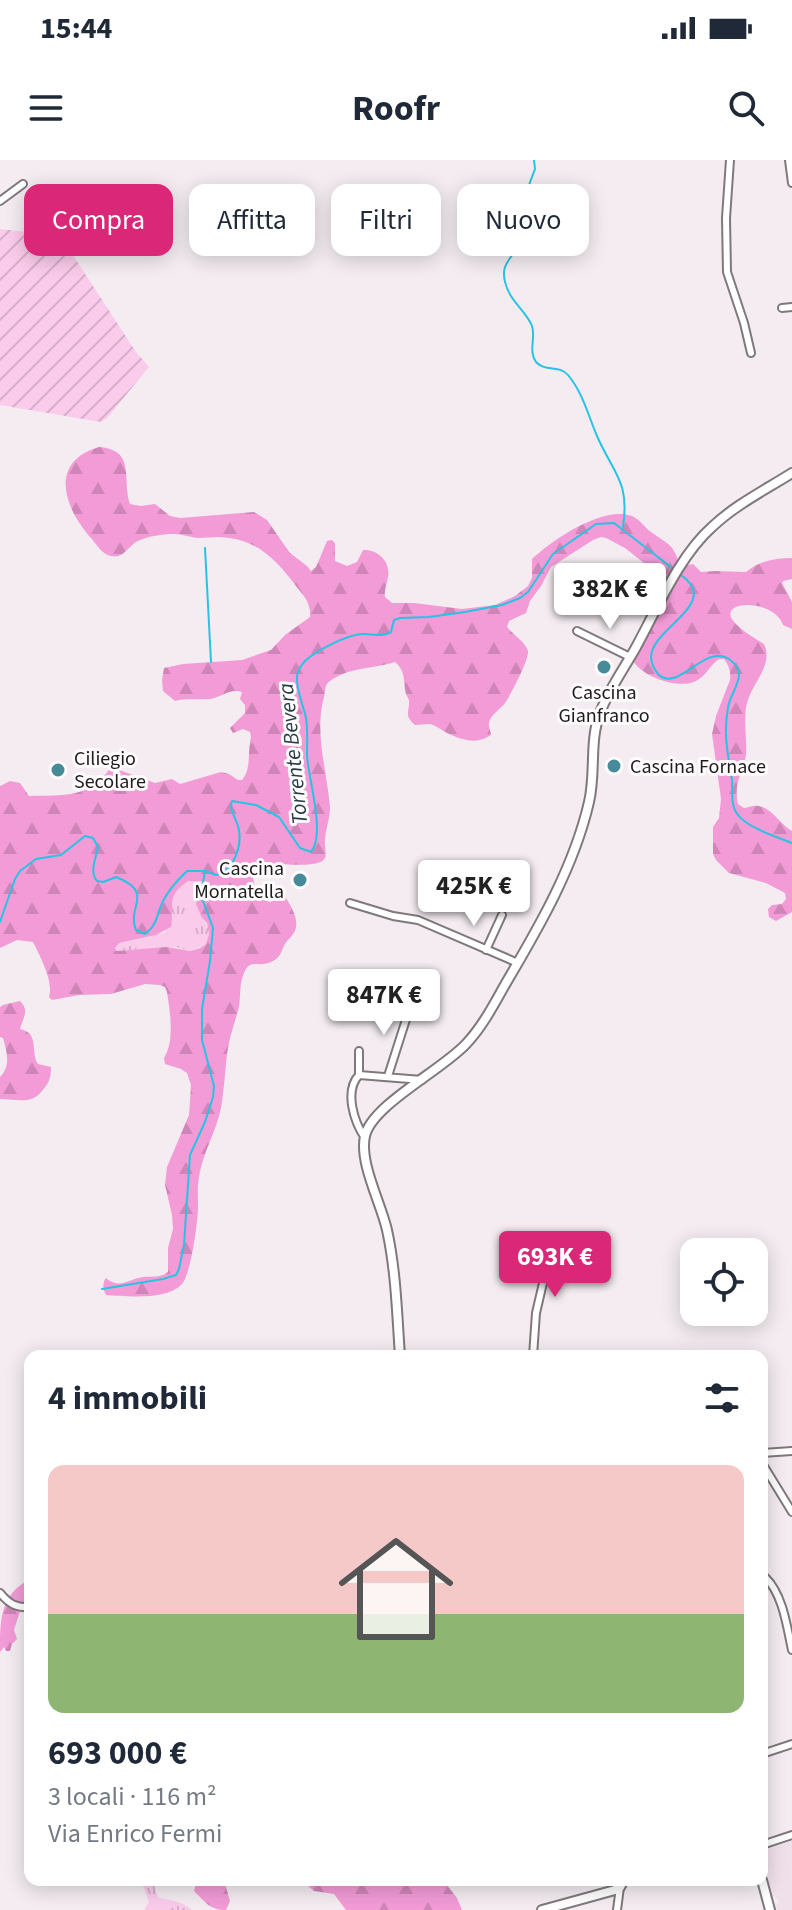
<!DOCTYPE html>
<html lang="it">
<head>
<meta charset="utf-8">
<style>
	body { margin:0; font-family:"Source Sans 3",sans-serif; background:#f2f2f3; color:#1f2937; height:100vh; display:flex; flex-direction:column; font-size:30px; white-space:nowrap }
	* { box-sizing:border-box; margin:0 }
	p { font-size:26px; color:#747a83 }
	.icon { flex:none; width:44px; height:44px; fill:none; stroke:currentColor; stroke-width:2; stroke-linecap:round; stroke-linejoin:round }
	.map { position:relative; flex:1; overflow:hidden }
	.drawer { position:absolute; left:24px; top:1190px; width:744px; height:536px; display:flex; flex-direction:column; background:#fff; border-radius:16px; box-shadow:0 4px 20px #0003 }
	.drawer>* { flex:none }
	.hud { position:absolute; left:24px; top:24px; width:744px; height:72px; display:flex; gap:16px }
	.fabs { position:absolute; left:680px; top:1078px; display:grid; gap:16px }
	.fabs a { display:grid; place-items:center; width:88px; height:88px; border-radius:16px; background:#fff; box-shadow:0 4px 20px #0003; font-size:40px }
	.price { position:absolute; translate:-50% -68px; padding:0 18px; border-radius:8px; background:#fff; color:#222; font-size:26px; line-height:52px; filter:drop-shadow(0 2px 4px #0008) }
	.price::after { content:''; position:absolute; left:50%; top:48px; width:24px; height:18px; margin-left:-12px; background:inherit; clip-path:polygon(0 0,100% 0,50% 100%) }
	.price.selected { background:#db2777; color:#fff }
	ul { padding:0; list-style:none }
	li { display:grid; align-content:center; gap:16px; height:424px; padding:0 24px }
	li span { display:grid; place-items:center; height:248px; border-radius:16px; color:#555 }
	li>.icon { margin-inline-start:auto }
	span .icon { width:144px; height:144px; fill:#fffc; stroke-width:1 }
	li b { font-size:34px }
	h2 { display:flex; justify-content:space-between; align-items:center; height:96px; padding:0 24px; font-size:34px }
	.tag { padding:0 28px; border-radius:16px; background:#fff; box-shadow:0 4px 20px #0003; font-size:28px; line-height:72px }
	.tag.selected { background:#db2777; color:#fff }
	.status { display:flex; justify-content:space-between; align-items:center; height:56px; padding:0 40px; background:#fff; direction:ltr }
	.status svg { height:22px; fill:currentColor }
	header { display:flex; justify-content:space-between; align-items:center; height:104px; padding:0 24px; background:#fff; font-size:36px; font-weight:700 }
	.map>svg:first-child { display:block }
	.built { fill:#f0e0ea }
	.grass { fill:url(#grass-tufts) }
	.forest { fill:url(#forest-firs); fill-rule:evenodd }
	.garden { fill:url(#garden-furrows) }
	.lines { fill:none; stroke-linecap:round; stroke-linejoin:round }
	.stream { stroke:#26c4e3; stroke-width:2 }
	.minor-casing { stroke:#7f787c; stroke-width:10 }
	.tertiary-casing { stroke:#7f787c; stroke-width:12 }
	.minor { stroke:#fff; stroke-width:6 }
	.tertiary { stroke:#fff; stroke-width:8 }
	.poi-dot { fill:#478a9a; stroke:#fefbfd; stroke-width:3 }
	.labels { text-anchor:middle; stroke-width:6; stroke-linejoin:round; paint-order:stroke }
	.poi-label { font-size:20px; fill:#1e1b1d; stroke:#fefbfd; text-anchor:start }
	.water-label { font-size:22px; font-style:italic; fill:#253d43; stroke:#fefbfd }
</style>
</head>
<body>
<div class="status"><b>15:44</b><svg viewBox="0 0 49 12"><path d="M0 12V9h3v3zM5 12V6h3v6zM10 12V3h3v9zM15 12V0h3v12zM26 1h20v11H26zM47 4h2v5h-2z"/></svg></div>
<header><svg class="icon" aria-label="menu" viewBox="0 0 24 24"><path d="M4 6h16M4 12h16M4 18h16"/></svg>Roofr<svg class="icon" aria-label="search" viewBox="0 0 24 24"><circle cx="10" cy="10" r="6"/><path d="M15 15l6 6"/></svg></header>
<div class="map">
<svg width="792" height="1750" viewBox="0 0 792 1750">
	<defs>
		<pattern id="grass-tufts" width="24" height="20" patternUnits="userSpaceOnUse" patternTransform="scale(2)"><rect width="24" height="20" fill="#fbcbeb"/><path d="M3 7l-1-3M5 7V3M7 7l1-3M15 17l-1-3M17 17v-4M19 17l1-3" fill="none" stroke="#d7aec9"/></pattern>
		<pattern id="forest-firs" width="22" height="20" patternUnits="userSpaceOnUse" patternTransform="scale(2)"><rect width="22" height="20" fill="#f29bd7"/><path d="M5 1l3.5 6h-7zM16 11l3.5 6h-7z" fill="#cf85b8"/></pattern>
		<pattern id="garden-furrows" width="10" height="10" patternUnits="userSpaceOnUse" patternTransform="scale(2)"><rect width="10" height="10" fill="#fbcbeb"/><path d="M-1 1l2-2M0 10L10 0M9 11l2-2" fill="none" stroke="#d7aec9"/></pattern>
	</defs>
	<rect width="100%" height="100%" fill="#f4ecf1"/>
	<!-- built -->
	<path class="built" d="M792 1681V1750H777L775 1745 778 1744V1739L772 1735 762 1705V1691Z"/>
	<!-- grass -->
	<path class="grass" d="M188 721H206L210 723 202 758C209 766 211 774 206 784L191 791 176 787 116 791 115 788 119 783 145 778 165 772 173 757C169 739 174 730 188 721Z
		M141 1720H152L158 1737C173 1742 178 1739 192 1750H144L149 1742Z"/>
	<!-- forest -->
	<path class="forest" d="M99 287C136 290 122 318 130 344L141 346 155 344 170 356 180 358 254 352 267 360 290 393 307 406 311 411 316 407 327 381 332 380 335 383V401L347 406 357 402 363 390C377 389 391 401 388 417 387 424 384 429 385 437L392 443H414L462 449 495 445 515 436 528 426 532 418V399C552 380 603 345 632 356 641 360 644 367 651 372 667 384 673 383 679 403L683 406 693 404 701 412 715 411 746 412C759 401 775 398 792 398V419L783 421 782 423 792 442V469L783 465C774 437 710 440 737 465 745 473 755 478 764 484 774 505 752 523 747 543 743 559 747 577 746 594 744 613 733 620 738 644L744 648C749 648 753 645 758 646 770 646 781 665 792 671V752L776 761 769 757 768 749 772 745 782 744 786 739 785 733 766 723 729 713 716 700 713 694V667L719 658 721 639 712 574 716 556 730 520C731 513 729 505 724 499H719C710 505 706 516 696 521 678 530 640 516 632 499L664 442 666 430 658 414 625 388 606 378 601 377 593 380 551 407 541 426 530 441 526 453 509 461 507 467C512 473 527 484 528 491 529 500 511 534 505 543 501 549 490 555 489 563 488 567 491 571 491 575 477 585 462 580 447 573 441 570 436 565 429 564 427 564 417 565 415 565 403 554 410 553 409 540 408 538 407 536 406 534 403 521 406 511 395 502 373 509 349 507 330 521 324 525 326 530 324 537 314 572 327 611 330 647 330 658 326 668 325 679 324 685 327 693 325 698 320 709 281 703 270 704 263 705 257 709 253 713 254 728 255 734 269 742 276 741 277 738 278 732L281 730C288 742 303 761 293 774 291 778 287 780 285 784 281 791 281 798 271 802 255 809 248 794 241 823 240 831 240 839 239 847 235 862 229 878 227 894 225 912 224 930 221 948 216 972 203 992 199 1017 197 1028 198 1037 198 1047 198 1061 191 1114 182 1124 166 1141 126 1136 106 1135 103 1130 102 1123 106 1118 120 1130 128 1119 143 1117 153 1116 160 1118 168 1112V1088L173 1069 172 1055 165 1025 167 1007 189 955 191 925 187 913 181 909 165 904 164 898C175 881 170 852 167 832L165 827 160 825 145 824 111 834 79 835 52 840 49 837C54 822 40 796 33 782L17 780 0 788V626L10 621 20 623 29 636C63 635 90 639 111 607L155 623 172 619 180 624 221 612 229 614 238 620H242C252 608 247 592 251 577L250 572 243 569 233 573 230 568 245 553V545L240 539 242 532C230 528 222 537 210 539 198 540 187 538 175 541L163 531 162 520 164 508 183 504 242 500 271 490 285 475 310 457C311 443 304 436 296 426 278 402 260 382 229 378 218 376 208 378 198 378 190 377 182 374 174 374 162 374 149 376 138 381 127 386 124 401 108 395 101 392 96 384 91 378 64 348 48 302 99 287ZM188 721H206L210 723 208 731 198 736 196 744 202 758 207 763 209 774 206 784 200 788 191 791 167 787 116 791 115 788 119 783 156 775 171 767C175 744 165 737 188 721Z
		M20 841C30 851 23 857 20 869 40 873 30 892 38 904L51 907C51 918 49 923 42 931 31 945 17 939 0 939V917C11 906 7 892 3 878L0 877V847L3 845Z
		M30 1419V1447L21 1448 14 1470 17 1479 12 1484 10 1491H6L4 1487 0 1492C0 1459 0 1435 30 1419Z
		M197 1720H224L230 1741 226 1750C210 1750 205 1742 194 1731Z
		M310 1720H443L457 1738 462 1750H346L334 1734 314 1731 308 1726Z"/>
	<!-- garden -->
	<path class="garden" d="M0 69 54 75 67 86 136 192 149 207 107 258 101 262 0 245Z"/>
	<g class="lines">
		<!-- stream -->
		<path class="stream" d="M534 0 535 9 529 25 532 42C526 49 516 57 515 67 514 75 517 83 514 91 512 97 507 101 505 107 502 116 506 128 511 136 517 146 528 155 532 166 536 178 528 191 536 202 545 212 560 205 568 215 583 233 588 255 597 276 613 313 630 321 623 367
			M205 388 211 502
			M681 415C722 444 652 467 651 497 651 503 654 509 658 514 678 534 704 483 729 499 733 502 739 507 739 513 740 524 729 537 728 548 723 573 728 595 732 620 733 632 730 646 738 655 748 668 777 677 792 683
			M0 762 15 719 20 711 36 699 61 695 85 676 93 678 98 687C96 698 89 712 97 721L103 722 116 717C156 733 126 746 136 770L145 774C158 765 156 755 163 741 169 729 178 720 187 711H205L216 715C235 710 243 684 238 666 235 656 229 650 232 641L256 645 279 657 300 688 311 692C326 674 308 618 307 595 307 582 308 571 306 558 303 544 296 530 297 516 298 510 302 504 306 500 318 490 346 475 362 474 373 473 380 478 391 472L394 460 400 458 429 457 465 452 502 445 520 438 528 432 553 394 596 364 614 363 676 411
			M102 1129 163 1119 176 1115 179 1109 184 1085 190 995 205 962 213 937 214 926 202 880V849L210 801 213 768 203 741 202 728 205 711"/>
		<defs>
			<path id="minor" d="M730 0 726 58 727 112 744 163 751 193
				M789 0 792 23
				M0 41 23 24
				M782 148 792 147
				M577 471 630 497
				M350 743 393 756 418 760 518 803
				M486 790 502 755
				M359 915V891
				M388 916 410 847
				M365 978C354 962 344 931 359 915L422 920
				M533 1196 536 1153 553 1080
				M762 1293 792 1291
				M762 1303 792 1352
				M762 1419 766 1418C783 1435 787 1467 792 1490
				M0 1433C9 1444 16 1448 30 1447
				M762 1594 792 1584
				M762 1685 792 1675
				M617 1750 620 1727"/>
			<path id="tertiary" d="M400 1196C397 1154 396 1111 387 1070 381 1043 359 1003 365 976 372 945 442 910 466 884 483 866 494 844 506 823 539 767 574 707 589 642 596 613 589 581 600 553 608 531 623 510 635 489 656 451 679 396 712 367 735 345 765 330 792 313
				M762 1720 770 1750
				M542 1750 615 1730 620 1727 624 1720"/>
		</defs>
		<!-- minor casing -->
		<use href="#minor" class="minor-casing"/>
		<!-- tertiary casing -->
		<use href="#tertiary" class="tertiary-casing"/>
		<!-- minor -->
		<use href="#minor" class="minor"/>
		<!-- tertiary -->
		<use href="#tertiary" class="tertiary"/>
	</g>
	<!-- markers -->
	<g class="poi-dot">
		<circle cx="604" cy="507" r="8"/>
		<circle cx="614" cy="606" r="8"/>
		<circle cx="58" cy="610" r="8"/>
		<circle cx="300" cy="720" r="8"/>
	</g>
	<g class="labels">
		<!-- poi labels -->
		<g class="poi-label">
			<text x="604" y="539" text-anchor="middle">Cascina<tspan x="604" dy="23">Gianfranco</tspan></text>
			<text x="74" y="605">Ciliegio<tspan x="74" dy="23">Secolare</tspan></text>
			<text x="630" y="613">Cascina Fornace</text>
			<text x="284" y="715" text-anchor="end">Cascina<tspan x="284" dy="23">Mornatella</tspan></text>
		</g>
		<!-- water labels -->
		<g class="water-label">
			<text transform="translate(292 594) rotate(-96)" y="8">Torrente Bevera</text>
		</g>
	</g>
</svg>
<div class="fabs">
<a><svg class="icon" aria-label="locate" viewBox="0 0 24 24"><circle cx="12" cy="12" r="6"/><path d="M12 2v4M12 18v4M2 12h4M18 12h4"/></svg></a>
</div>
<b class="price" style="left:610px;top:471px">382K €</b>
<b class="price" style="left:474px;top:768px">425K €</b>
<b class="price" style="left:384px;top:877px">847K €</b>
<b class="price selected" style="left:555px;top:1139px">693K €</b>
<div class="hud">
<a class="tag selected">Compra</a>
<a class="tag">Affitta</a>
<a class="tag">Filtri</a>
<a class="tag">Nuovo</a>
</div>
<section class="drawer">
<h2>4 immobili<svg class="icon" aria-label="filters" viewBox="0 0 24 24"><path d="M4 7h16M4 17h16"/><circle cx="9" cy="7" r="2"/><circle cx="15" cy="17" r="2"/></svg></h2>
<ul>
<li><span style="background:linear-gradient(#f6c9c9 60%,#8fb573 0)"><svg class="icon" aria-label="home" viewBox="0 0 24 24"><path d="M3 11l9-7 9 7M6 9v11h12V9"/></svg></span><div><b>693 000 €</b><p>3 locali · 116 m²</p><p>Via Enrico Fermi</p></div></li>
</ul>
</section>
</div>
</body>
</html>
